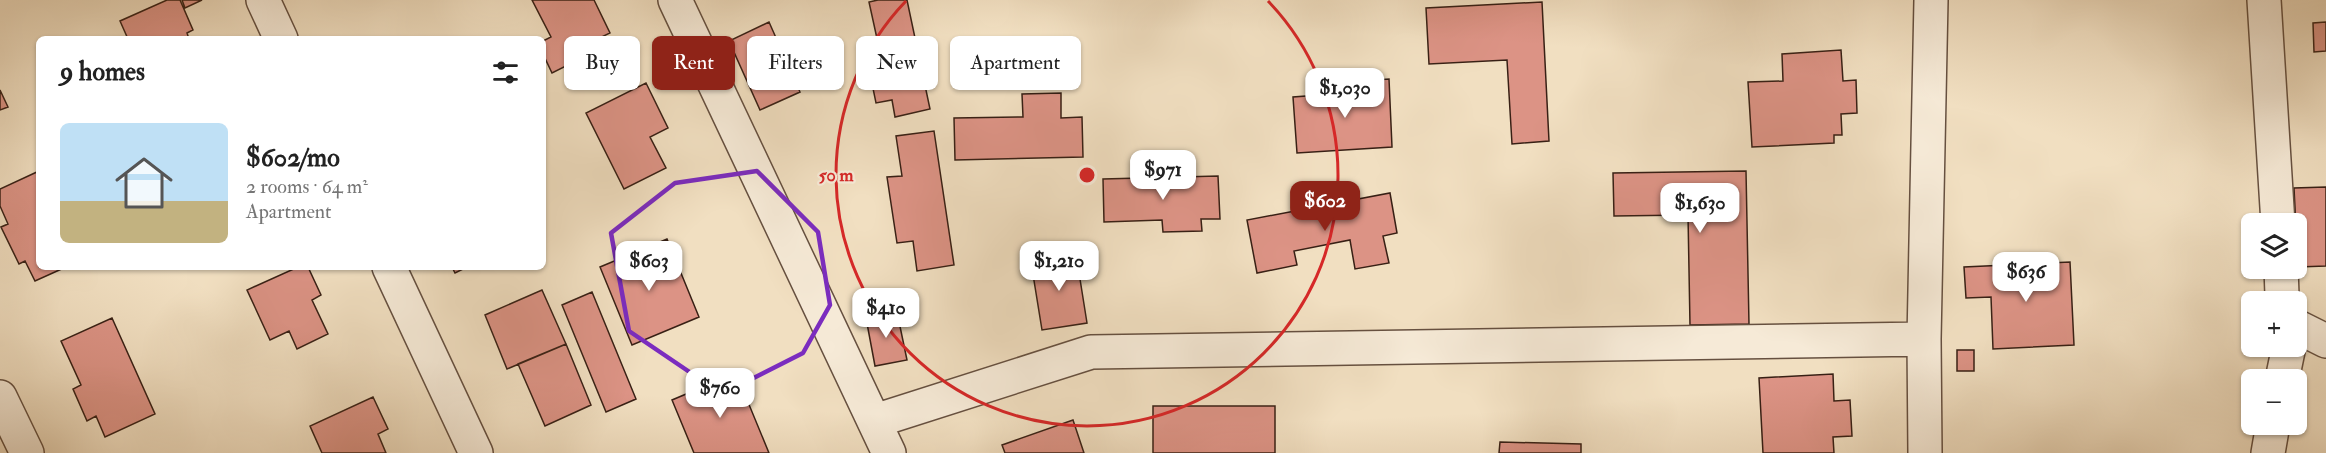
<!DOCTYPE html>
<html lang="en">
<head>
<meta charset="utf-8">
<style>
	body { margin:0; font-family:"IM FELL Double Pica",serif; background:#f2f2f2; color:#222; height:100vh; display:flex; flex-direction:column; font-size:22px; white-space:nowrap }
	* { box-sizing:border-box; margin:0 }
	p { font-size:20px; color:#767676 }
	.icon { flex:none; width:33px; height:33px; fill:none; stroke:currentColor; stroke-width:2; stroke-linecap:round; stroke-linejoin:round }
	.map { position:relative; flex:1; overflow:hidden }
	.details { position:absolute; left:36px; top:36px; width:510px; height:234px; display:flex; flex-direction:column; background:#fff; border-radius:9px; box-shadow:0 2px 4px #0004 }
	.details>* { flex:none }
	.top-card { position:absolute; left:564px; top:36px; width:570px; height:54px; display:flex; gap:12px }
	.buttons { position:absolute; left:2241px; top:213px; display:grid; gap:12px }
	.buttons a { display:grid; place-items:center; width:66px; height:66px; border-radius:9px; background:#fff; box-shadow:0 2px 4px #0004; font-size:30px }
	.price { position:absolute; translate:-50% -51px; padding:0 14px; border-radius:12px; background:#fff; color:#222; font-size:20px; line-height:39px; filter:drop-shadow(0 2px 3px #0008) }
	.price::after { content:''; position:absolute; left:50%; top:36px; width:18px; height:14px; margin-left:-9px; background:inherit; clip-path:polygon(0 0,100% 0,50% 100%) }
	.price.current { background:#8f2418; color:#fff }
	ul { padding:0; list-style:none }
	li { display:flex; align-items:center; gap:18px; height:150px; padding:0 24px }
	li span { display:grid; place-items:center; flex:none; width:168px; height:120px; border-radius:9px; color:#555 }
	li>.icon { margin-inline-start:auto }
	span .icon { width:72px; height:72px; fill:#fffc; stroke-width:1 }
	li b { font-size:26px }
	h2 { display:flex; justify-content:space-between; align-items:center; height:72px; padding:0 24px; font-size:26px }
	.pill { padding:0 21px; border-radius:9px; background:#fff; box-shadow:0 2px 4px #0004; font-size:21px; line-height:54px }
	.pill.current { background:#8f2418; color:#fff }
	.map>svg:first-child { display:block }
	.building { fill:#dc9385; stroke:#382015; stroke-width:1.5 }
	.lines { fill:none; stroke-linecap:round; stroke-linejoin:round }
	.minor-casing { stroke:#665040; stroke-width:36 }
	.minor { stroke:#f6ead7; stroke-width:33 }
	.marked { fill:none; stroke:#7b2cbf; stroke-width:4.5; stroke-linejoin:round }
	.ring { fill:none; stroke:#d62828; stroke-width:3 }
	.centre { fill:#d62828; stroke:#f6ead7; stroke-width:3 }
	.ring-label { font-size:18px; text-anchor:middle; font-weight:bold; fill:#d62828; stroke:#f6ead7; stroke-width:4.5; stroke-linejoin:round; paint-order:stroke }
</style>
</head>
<body>
<div class="map">
<svg width="2326" height="453" viewBox="0 0 2326 453">
	<rect width="100%" height="100%" fill="#f1dfc1"/>
	<filter id="stains"><feTurbulence type="fractalNoise" baseFrequency=".00333" numOctaves="4"/><feColorMatrix values="0 0 0 0 .2 0 0 0 0 .09 0 0 0 0 .02 0 0 0 .5 -.17"/></filter>
	<radialGradient id="worn" r=".72"><stop offset=".6" stop-color="#630" stop-opacity="0"/><stop offset="1" stop-color="#630" stop-opacity=".3"/></radialGradient>
	<!-- building -->
	<path class="building" d="M167 0H180L193 30 187 33 189 39H128L120 21Z
		M182 0H202L185 8Z
		M532 0H594L610 33 583 46 588 55 552 73 543 54V41L551 37Z
		M878 0H907L930 109 895 117 892 100 876 103 869 69 883 66 869 2Z
		M1542 2 1549 141 1512 144 1507 60 1429 64 1426 8Z
		M769 22 800 92 760 110 729 41Z
		M2326 22V51L2314 52 2313 23Z
		M1841 50 1843 81 1856 80 1857 113 1841 114 1842 135H1834V143L1752 147 1748 82 1783 81 1782 54Z
		M1389 79 1392 147 1297 153 1293 97 1347 93V82Z
		M646 83 668 128 650 137 666 168 624 189 586 113Z
		M0 90 8 107 0 110Z
		M1061 93V118L1082 117 1083 157 955 160 954 118 1023 117 1022 94Z
		M934 131 954 265 917 271 913 241 897 243 887 177 902 176 896 136Z
		M39 171V267H66L35 281 25 261 19 264 1 227 8 224 0 206V189Z
		M1746 171 1749 324 1690 325 1688 215 1614 216 1613 173Z
		M1218 176 1220 219H1201L1202 231 1163 232 1162 220 1104 222 1103 179Z
		M2326 187V266L2298 267 2294 188Z
		M1390 193 1397 233 1383 236 1389 263 1355 269 1350 240 1294 251 1297 265 1257 273 1247 220Z
		M667 239 699 317 632 345 600 267Z
		M1076 254 1087 323 1042 330 1031 262Z
		M2070 262 2074 345 1993 349 1991 297 1966 298 1964 267Z
		M298 267H308L321 295 312 300 328 334 297 349 289 331 270 340 247 290Z
		M452 267H467L455 273Z
		M542 290 566 344 507 369 485 315Z
		M592 292 636 399 606 412 562 305Z
		M897 312 907 360 875 366 866 318Z
		M112 318 155 414 105 437 96 416 87 421 73 389 81 385 61 341Z
		M566 344 591 405 545 426 518 364Z
		M1957 350H1974V371H1957Z
		M736 373 769 453H694L672 400Z
		M1833 374 1834 401 1850 400 1852 436 1833 437 1834 453H1763L1759 378Z
		M373 397 388 429 378 434 386 453H322L310 426Z
		M1153 406H1275V453H1153Z
		M1073 420 1084 453H1005L1002 445Z
		M1500 442 1581 444V453H1499Z"/>
	<g class="lines">
		<defs>
			<path id="minor" d="M263 0 281 39
				M675 0 889 453
				M2264 0 2278 224
				M389 267 476 453
				M2281 268 2282 295 2285 302
				M2296 326 2326 341
				M2282 380 2289 346
				M0 397 27 453
				M875 421 1091 352 1924 339
				M1925 453 1924 339 1931 0
				M2268 453 2273 424"/>
		</defs>
		<!-- minor casing -->
		<use href="#minor" class="minor-casing"/>
		<!-- minor -->
		<use href="#minor" class="minor"/>
	</g>
	<!-- marked area -->
	<path class="marked" d="M757 171 818 232 830 305 803 353 722 394 629 331 611 233 675 183Z"/>
	<!-- distance rings -->
	<path class="ring" d="M1268 1A251 251 0 1 1 906 1"/>
	<circle cx="1087" cy="175" r="9" class="centre"/>
	<g class="ring-label">
		<text x="836" y="181">50 m</text>
	</g>
	<rect width="100%" height="100%" filter="url(#stains)"/>
	<rect width="100%" height="100%" fill="url(#worn)"/>
</svg>
<div class="buttons">
<a><svg class="icon" aria-label="layers" viewBox="0 0 24 24"><path d="M12 4l9 5-9 5-9-5zM3 14l9 5 9-5"/></svg></a>
<a>+</a>
<a>−</a>
</div>
<b class="price" style="left:1345px;top:119px">$1,030</b>
<b class="price" style="left:1163px;top:201px">$971</b>
<b class="price current" style="left:1325px;top:232px">$602</b>
<b class="price" style="left:1700px;top:234px">$1,630</b>
<b class="price" style="left:649px;top:292px">$603</b>
<b class="price" style="left:1059px;top:292px">$1,210</b>
<b class="price" style="left:2026px;top:303px">$636</b>
<b class="price" style="left:886px;top:339px">$410</b>
<b class="price" style="left:720px;top:419px">$760</b>
<div class="top-card">
<a class="pill">Buy</a>
<a class="pill current">Rent</a>
<a class="pill">Filters</a>
<a class="pill">New</a>
<a class="pill">Apartment</a>
</div>
<section class="details">
<h2>9 homes<svg class="icon" aria-label="filters" viewBox="0 0 24 24"><path d="M4 7h16M4 17h16"/><circle cx="9" cy="7" r="2"/><circle cx="15" cy="17" r="2"/></svg></h2>
<ul>
<li><span style="background:linear-gradient(#bfe0f5 65%,#c2b280 0)"><svg class="icon" aria-label="home" viewBox="0 0 24 24"><path d="M3 11l9-7 9 7M6 9v11h12V9"/></svg></span><div><b>$602/mo</b><p>2 rooms · 64 m²</p><p>Apartment</p></div></li>
</ul>
</section>
</div>
</body>
</html>
